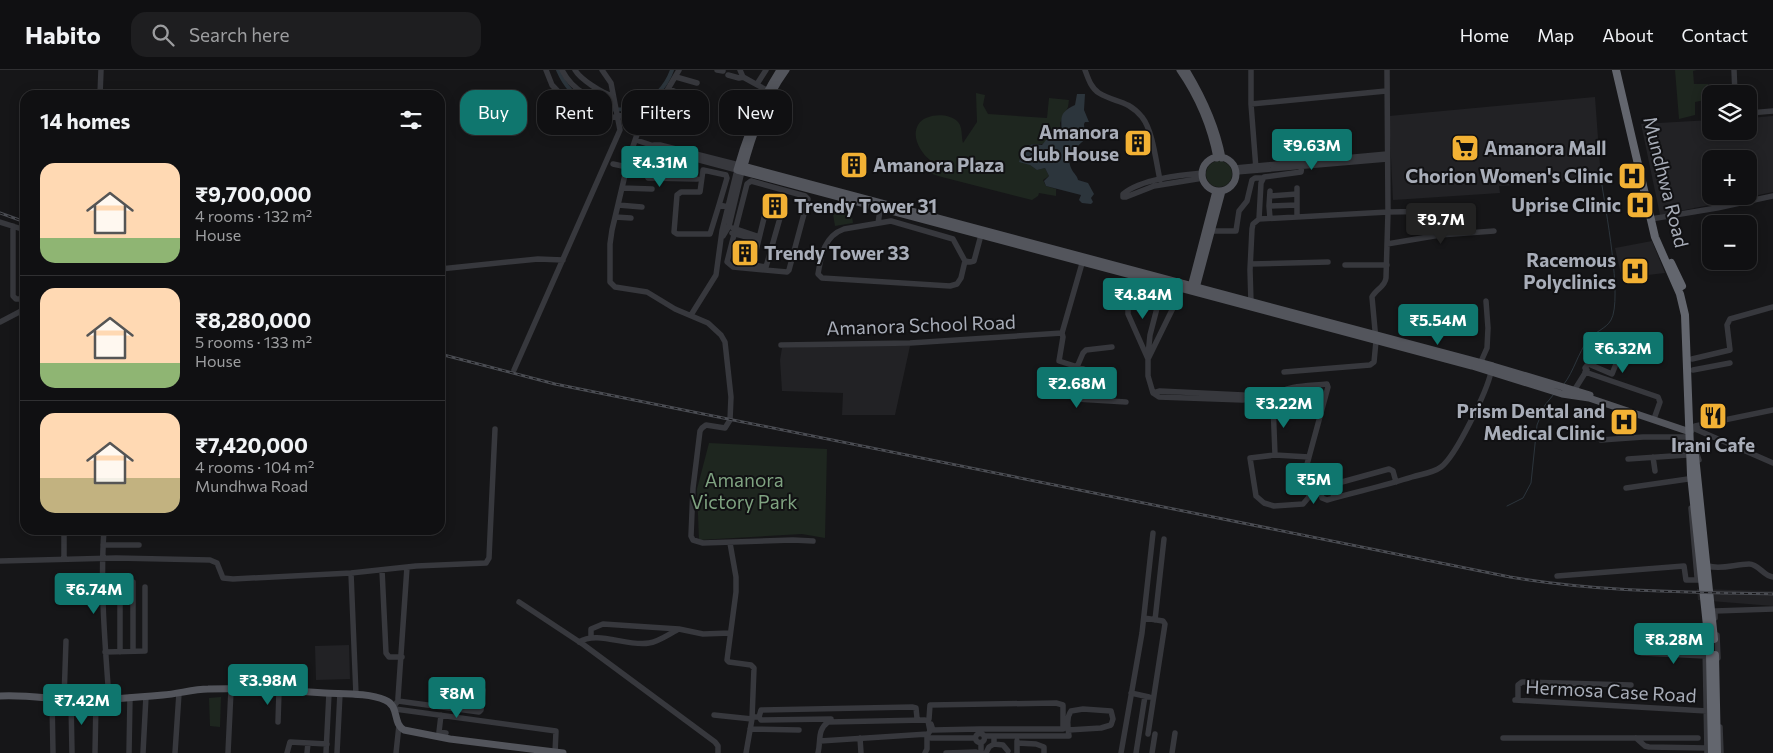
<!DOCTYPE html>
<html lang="en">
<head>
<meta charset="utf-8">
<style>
	body { margin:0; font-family:Commissioner,sans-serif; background:#1e1e20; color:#f1f3f6; height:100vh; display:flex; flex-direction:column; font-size:19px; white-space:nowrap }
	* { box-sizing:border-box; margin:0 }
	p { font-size:16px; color:#9c9d9f }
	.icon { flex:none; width:28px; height:28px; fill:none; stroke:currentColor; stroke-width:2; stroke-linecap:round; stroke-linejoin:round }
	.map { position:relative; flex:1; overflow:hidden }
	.details { position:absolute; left:20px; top:20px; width:425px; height:445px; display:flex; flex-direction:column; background:#101012; border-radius:15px; box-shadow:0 2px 12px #0003,0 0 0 1px #303032 }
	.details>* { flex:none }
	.banner { position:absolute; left:460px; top:20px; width:475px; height:45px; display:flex; gap:10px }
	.controls { position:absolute; left:1702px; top:15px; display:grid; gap:10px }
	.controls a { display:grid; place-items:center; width:55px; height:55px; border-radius:10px; background:#101012; box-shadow:0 2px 12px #0003,0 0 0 1px #303032; font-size:25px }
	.price { position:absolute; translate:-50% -42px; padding:0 11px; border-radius:5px; background:#0f766e; color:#fff; font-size:16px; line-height:32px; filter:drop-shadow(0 1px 2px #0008) }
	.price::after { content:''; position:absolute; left:50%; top:30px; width:15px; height:11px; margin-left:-8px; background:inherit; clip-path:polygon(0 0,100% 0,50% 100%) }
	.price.on { background:#222; color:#fff }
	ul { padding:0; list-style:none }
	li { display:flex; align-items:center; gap:15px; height:125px; padding:0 20px }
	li+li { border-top:1px solid #303032 }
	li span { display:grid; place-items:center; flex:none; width:140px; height:100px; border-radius:15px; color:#555 }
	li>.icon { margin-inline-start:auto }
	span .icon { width:60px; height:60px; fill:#fffc; stroke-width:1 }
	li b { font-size:21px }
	h2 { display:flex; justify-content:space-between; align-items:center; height:60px; padding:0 20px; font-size:21px }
	.pill { padding:0 18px; border-radius:15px; background:#101012; box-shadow:0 2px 12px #0003,0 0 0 1px #303032; font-size:18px; line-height:45px }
	.pill.on { background:#0f766e; color:#fff }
	header { display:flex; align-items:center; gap:30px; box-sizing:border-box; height:70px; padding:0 25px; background:#101012; border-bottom:1px solid #303032 }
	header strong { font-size:24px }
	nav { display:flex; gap:28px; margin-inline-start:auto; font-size:18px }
	.search { width:350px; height:45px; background:#1e1e20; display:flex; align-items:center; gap:12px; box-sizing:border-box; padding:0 18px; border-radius:15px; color:#9c9d9f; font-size:19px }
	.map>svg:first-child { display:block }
	.built { fill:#222225; fill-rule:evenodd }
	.green { fill:#1e261f }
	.water { fill:#2c353c }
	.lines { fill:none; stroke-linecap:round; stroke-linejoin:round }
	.stream { stroke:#2c353c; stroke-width:1 }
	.canal { stroke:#2c353c; stroke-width:4 }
	.minor { stroke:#37383d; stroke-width:5.5 }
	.major { stroke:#53555c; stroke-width:7 }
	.highway { stroke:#63666e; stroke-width:8 }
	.rail-casing { stroke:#4a4c52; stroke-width:3 }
	.rail { stroke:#111113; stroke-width:1; stroke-dasharray:4; stroke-linecap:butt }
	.labels { text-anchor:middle; stroke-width:4; stroke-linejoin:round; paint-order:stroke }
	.poi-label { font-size:19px; font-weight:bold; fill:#a8adb8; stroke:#111113; text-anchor:end }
	.street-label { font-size:19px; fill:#a8adb8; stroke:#111113 }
	.park-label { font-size:19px; fill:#7fa381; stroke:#111113 }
</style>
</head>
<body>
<header>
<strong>Habito</strong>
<div class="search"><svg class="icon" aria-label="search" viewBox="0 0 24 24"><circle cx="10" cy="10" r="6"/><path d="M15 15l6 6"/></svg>Search here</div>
<nav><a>Home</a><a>Map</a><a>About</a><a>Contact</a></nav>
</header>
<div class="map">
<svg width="1773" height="683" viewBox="0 0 1773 683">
	<rect width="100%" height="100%" fill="#161618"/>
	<!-- built -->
	<path class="built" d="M1595 27 1601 109 1499 116 1500 123 1393 130 1389 46Z
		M1773 46V122L1660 145 1641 54 1711 50V61H1749V48ZM1711 89H1749V126H1711Z
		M1652 171 1665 203 1622 208 1615 178Z
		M855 275 910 276 895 345H842L843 323 782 321 780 290 782 278Z
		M1697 519 1773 521V536L1698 530Z
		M349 575 350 609 316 610 315 576Z"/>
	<!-- green -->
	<path class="green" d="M1675 0H1697L1693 1 1694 14H1708L1710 29 1695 32V45L1679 49Z
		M976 23 985 25 983 35 988 44 1047 48 1049 28 1069 30 1068 37 1060 53 1061 64 1058 68 1047 70 1043 74H1032L1030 95 1037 100 1045 98 1049 106 1043 110 1046 116 1056 119V126L1039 123 1038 126 1032 130 938 106 924 101 923 97 930 90C921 83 911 67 918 55 924 44 947 42 957 51 963 56 961 66 963 73L977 52Z
		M1206 104a13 13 0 1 1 26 0a13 13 0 1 1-26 0Z
		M850 135 853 153 835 156 832 138Z
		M709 373 827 379 825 468 802 464 699 470 697 419Z
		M221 627 220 657 210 656 209 628Z"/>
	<!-- water -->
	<path class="water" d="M1077 24H1085L1084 40 1089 52H1085L1084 54 1085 69C1077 78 1064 84 1072 100 1074 104 1077 105 1078 110L1088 113 1094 124 1091 128 1093 132 1091 134 1082 133 1079 130 1081 125 1046 116 1044 111 1049 106 1045 98 1037 100 1030 95 1019 92C1023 78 1027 72 1042 75L1046 70 1056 69 1060 66C1065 51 1054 45 1075 35Z"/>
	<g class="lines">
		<!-- stream -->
		<path class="stream" d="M1564 314C1574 301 1578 283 1588 270 1594 262 1606 259 1611 250 1623 229 1605 137 1601 109
			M1507 436 1523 428 1531 413 1537 355 1545 335 1554 324"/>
		<!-- canal -->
		<path class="canal" d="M558 0C564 14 574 27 589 34 621 48 660 34 672 0"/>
		<!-- minor -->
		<path class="minor" d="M546 0 552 15 567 31 593 49 603 51 617 46 644 44
			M562 0C572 20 592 31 613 31
			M575 0C580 9 603 24 613 26
			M679 0 665 24 644 44 629 88 612 160 610 174V212L615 217 647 222 675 239 708 253 721 265 725 272 731 327 730 350 725 358 706 355 702 358 700 361 693 418 691 466 693 470 703 473 793 470 813 471
			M717 0 723 1
			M740 0 743 7 770 22
			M1085 0C1088 8 1091 18 1099 23 1115 33 1127 29 1142 47 1153 61 1156 92 1160 110
			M1251 0V34L1256 99
			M1734 0 1735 24
			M728 5 739 8 743 7
			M676 7 697 13
			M757 14 766 0
			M669 19 681 24 702 27
			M100 25 101 0
			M662 27 673 34 685 35
			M1251 34 1386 21
			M1749 43 1773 41
			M625 46 628 58 638 63
			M636 70 651 75 658 79 737 100 722 161 716 205 691 245
			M654 75H660L739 95
			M613 94 627 97
			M1235 98 1387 84
			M627 100 645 101 648 108 697 109
			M1236 102 1387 89
			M1203 103C1180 105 1141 109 1123 124V127H1126L1154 116 1203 108
			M751 111 805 126 808 129 789 200 787 202 733 197 727 192 747 114Z
			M622 118 652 119
			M1297 118V147
			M1270 126 1297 124
			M618 135 642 137
			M719 135 710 164H677L674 162 677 125 681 122H700L703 100 726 105 727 108 719 135 728 137
			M1269 136 1270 121
			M765 144 780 148 766 197 754 195 753 193Z
			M615 147 631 148
			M1270 148 1269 136 1297 135
			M1259 149 1261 113 1264 107 1301 102 1302 95
			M1651 149 1717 138 1773 126
			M891 151 953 169 965 191 961 208 957 214 950 216 822 208 818 204C821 186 824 166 844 159Z
			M0 152 25 160
			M878 153 881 135
			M13 156V226L16 229H25
			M733 158 757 166
			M1212 161H1236L1239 141 1247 131 1252 110 1255 108H1263
			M732 163 758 170
			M723 166 729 156 742 101
			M1387 174 1440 165 1494 161
			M1083 190 1062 263 1063 267 1059 291 1084 299 1077 329 1126 332
			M965 191 970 192 974 191 981 165
			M1251 194 1328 192
			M1345 195H1387
			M440 199 538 189 563 190
			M1132 206 1128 231V244L1148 289
			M1179 218 1173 238 1148 289V306L1153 323 1159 327 1243 330
			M1251 233 1250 200 1252 159 1253 154 1259 149 1388 142 1446 141
			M0 252 25 239
			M781 275 910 273 1062 263
			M1148 285 1150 265 1164 211
			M1692 289 1730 280 1727 255 1730 249 1773 237
			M1591 295 1612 304 1616 294 1615 290 1600 284
			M1479 296 1487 278 1488 258 1486 231
			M1077 297 1083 283 1086 280 1112 277
			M514 300 620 60 611 13 602 0
			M1586 300 1585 298 1603 275 1614 278
			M1693 300 1730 293
			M1284 302 1370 295 1374 292 1376 271 1372 227C1376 219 1385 217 1386 208L1388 142 1387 0
			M1585 302 1658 327 1660 332 1655 346
			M1575 319 1587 300
			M1153 323 1160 321 1243 325
			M1269 329a4 4 0 1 1 8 0a4 4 0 1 1-8 0Z
			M1246 325 1270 326
			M1274 325C1288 315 1310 316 1327 314L1328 317 1306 398 1309 427 1303 434 1274 436 1264 433 1256 426 1250 388 1275 385 1309 387
			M1246 330 1269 331
			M1273 333 1275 385
			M1695 356 1773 340
			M1695 359 1773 393
			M1601 370 1643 367H1690
			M1695 378 1699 390
			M1653 387 1655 401
			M1628 389 1687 385
			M1331 415 1328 400 1317 401 1316 403 1322 428 1327 430C1355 422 1384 416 1412 407 1422 404 1433 403 1441 397 1456 386 1487 321 1491 302
			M1626 418 1688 409
			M1334 428 1331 415 1389 399 1393 401 1396 412
			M1691 438 1697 507 1699 510H1704
			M64 460V489
			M104 460C100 516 105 573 109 629
			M730 473 736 507V522L727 590 729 592 751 595 754 598 752 649 746 683
			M103 475H139
			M0 491 116 488 210 490 217 493 223 508 233 509 351 503 416 496 486 493 489 488 495 359
			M1708 496C1722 500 1735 494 1749 494 1759 494 1763 506 1773 507
			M382 500 386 583 389 587H402
			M351 503 356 625
			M1557 506 1684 496 1686 510H1699
			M519 532 584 575 715 672 718 676V683
			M1144 548 1163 551 1165 554 1148 664
			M1715 548V541L1773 539
			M1155 550 1164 469
			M1717 565 1718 588
			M591 567V559L603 554 679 559 703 564 730 563
			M579 572C597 560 627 577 649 573 658 572 669 564 677 560
			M1705 574 1707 683
			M133 581V512
			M105 582 145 581V517
			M120 582V534
			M1642 583 1706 586
			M1131 623 1149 627
			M52 628 53 683
			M64 629 66 571
			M71 630 72 683
			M1515 630 1707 641
			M1518 630V615L1522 612 1631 615
			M398 631 479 642 481 640 483 620
			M394 636 398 631V628L407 497
			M395 639 556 661 555 683
			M441 645 439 662 446 663
			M714 645 752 649
			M752 647H759L761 650 831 649
			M759 647 761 640 912 637 916 638 917 648
			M929 649 930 635 1056 633 1063 635V659H980V663
			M278 652 279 621
			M931 654 933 660 980 659
			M1720 657 1721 683
			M750 659 799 660
			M975.5 668a4.5 4.5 0 1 1 9 0a4.5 4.5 0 1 1-9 0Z
			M984 666H1069C1068 658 1066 648 1071 641L1083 639 1111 641 1113 649 1111 655 1101 658 1068 660
			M860 668 861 683
			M931 668H975
			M1503 668H1698
			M1636 668 1645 676 1649 677 1707 678
			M1017 671V683
			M981 673V683
			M1017 673 1036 674 1044 677V683
			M994 674 1003 675 1008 681
			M95 683 96 630
			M129 683 130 627
			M143 683 146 626
			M175 683 179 623
			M228 683 231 620
			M287 683 290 672 327 674
			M307 683 308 673
			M326 683 329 623
			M337 683 340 623
			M396 683 399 655
			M818 683C821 671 817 660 828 652L925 650 928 651 930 661 928 664 820 671
			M925 683 927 679V664
			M946 683 976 682
			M986 683 989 677 994 674V666
			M1121 683 1142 563 1153 463
			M1136 683 1145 626
			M1152 683 1155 664
			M1172 683 1175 663"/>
		<!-- major -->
		<path class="major" d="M780 0C760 31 747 64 737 100L1472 296 1562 324 1589 328 1690 362
			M1180 0C1198 26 1211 56 1217 88
			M1186 0C1203 28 1216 56 1222 88
			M1202 104a17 17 0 1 1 34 0a17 17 0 1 1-34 0Z
			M739 95 1493 296 1590 325
			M743 100C752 65 764 30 786 0
			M1191 217 1216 121
			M1196 218 1222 121
			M0 626C32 624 63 632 95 630 117 629 140 627 163 625 178 624 193 619 208 619 246 618 286 620 325 623 343 624 369 623 385 630 400 636 392 653 404 660L450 669 563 683"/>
		<!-- highway -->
		<path class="highway" d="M1616 0 1655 167 1680 224 1685 245 1691 405 1710 584 1712 683
			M1671 193 1682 216
			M1695 386 1714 569
			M1715 585 1717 683"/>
		<defs>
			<path id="rail" d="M0 143 25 152
				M440 284 555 314 1510 507C1597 522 1685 522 1773 524"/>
		</defs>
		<!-- rail casing -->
		<use href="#rail" class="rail-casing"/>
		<!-- rail -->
		<use href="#rail" class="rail"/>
	</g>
	<!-- icons -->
	<defs>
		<symbol id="building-square" viewBox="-11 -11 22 22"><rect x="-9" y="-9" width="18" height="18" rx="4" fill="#f2b134" stroke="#111113"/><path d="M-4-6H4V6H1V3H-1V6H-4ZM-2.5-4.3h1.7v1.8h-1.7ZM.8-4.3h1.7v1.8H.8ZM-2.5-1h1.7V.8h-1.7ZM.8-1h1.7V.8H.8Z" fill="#111"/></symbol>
		<symbol id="supermarket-square" viewBox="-11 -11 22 22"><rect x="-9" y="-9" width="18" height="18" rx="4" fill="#f2b134" stroke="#111113"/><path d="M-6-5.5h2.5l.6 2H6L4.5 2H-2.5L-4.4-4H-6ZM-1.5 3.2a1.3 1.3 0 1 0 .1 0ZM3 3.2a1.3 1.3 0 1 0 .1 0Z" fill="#111"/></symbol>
		<symbol id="hospital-square" viewBox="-11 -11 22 22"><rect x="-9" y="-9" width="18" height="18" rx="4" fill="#f2b134" stroke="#111113"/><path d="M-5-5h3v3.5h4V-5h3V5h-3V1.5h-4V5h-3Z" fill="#111"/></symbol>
		<symbol id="restaurant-square" viewBox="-11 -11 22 22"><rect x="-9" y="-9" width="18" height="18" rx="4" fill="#f2b134" stroke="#111113"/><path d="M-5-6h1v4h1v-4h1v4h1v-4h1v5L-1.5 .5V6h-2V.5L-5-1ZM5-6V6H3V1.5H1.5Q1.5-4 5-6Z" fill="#111"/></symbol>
	</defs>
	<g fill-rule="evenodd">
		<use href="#building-square" x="1122" y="57" width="32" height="32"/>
		<use href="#supermarket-square" x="1449" y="62" width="32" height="32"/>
		<use href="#building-square" x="838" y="79" width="32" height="32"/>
		<use href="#hospital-square" x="1616" y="90" width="32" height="32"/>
		<use href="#hospital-square" x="1624" y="119" width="32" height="32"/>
		<use href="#building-square" x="759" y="120" width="32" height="32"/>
		<use href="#building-square" x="729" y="167" width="32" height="32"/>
		<use href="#hospital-square" x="1619" y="185" width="32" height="32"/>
		<use href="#restaurant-square" x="1697" y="330" width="32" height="32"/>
		<use href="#hospital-square" x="1608" y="336" width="32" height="32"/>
	</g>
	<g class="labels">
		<!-- poi labels -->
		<g class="poi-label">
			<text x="1119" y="69">Amanora<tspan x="1119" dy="22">Club House</tspan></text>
			<text x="1484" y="85" text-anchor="start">Amanora Mall</text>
			<text x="873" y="102" text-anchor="start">Amanora Plaza</text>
			<text x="1613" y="113">Chorion Women's Clinic</text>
			<text x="1621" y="142">Uprise Clinic</text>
			<text x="794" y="143" text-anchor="start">Trendy Tower 31</text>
			<text x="764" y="190" text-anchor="start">Trendy Tower 33</text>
			<text x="1616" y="197">Racemous<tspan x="1616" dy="22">Polyclinics</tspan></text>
			<text x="1605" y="348">Prism Dental and<tspan x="1605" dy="22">Medical Clinic</tspan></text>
			<text x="1713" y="382" text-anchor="middle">Irani Cafe</text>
		</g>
		<!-- street labels -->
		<g class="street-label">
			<text transform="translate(1666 112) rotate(76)" y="7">Mundhwa Road</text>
			<text transform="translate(921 255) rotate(-2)" y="7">Amanora School Road</text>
			<text transform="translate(1611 621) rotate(3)" y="7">Hermosa Case Road</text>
		</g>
		<!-- park labels -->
		<g class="park-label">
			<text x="744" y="417">Amanora<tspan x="744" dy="22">Victory Park</tspan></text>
		</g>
	</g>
</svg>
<div class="controls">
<a><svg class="icon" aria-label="layers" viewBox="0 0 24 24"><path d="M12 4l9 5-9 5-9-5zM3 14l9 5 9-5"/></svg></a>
<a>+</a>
<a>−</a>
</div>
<b class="price" style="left:1312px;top:101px">₹9.63M</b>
<b class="price" style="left:660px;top:118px">₹4.31M</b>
<b class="price on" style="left:1441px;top:175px">₹9.7M</b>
<b class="price" style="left:1143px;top:250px">₹4.84M</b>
<b class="price" style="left:1438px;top:276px">₹5.54M</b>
<b class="price" style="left:1623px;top:304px">₹6.32M</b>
<b class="price" style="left:1077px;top:339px">₹2.68M</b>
<b class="price" style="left:1284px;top:359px">₹3.22M</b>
<b class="price" style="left:1314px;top:435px">₹5M</b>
<b class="price" style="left:94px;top:545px">₹6.74M</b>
<b class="price" style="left:1674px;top:595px">₹8.28M</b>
<b class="price" style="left:268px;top:636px">₹3.98M</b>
<b class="price" style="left:457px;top:649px">₹8M</b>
<b class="price" style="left:82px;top:656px">₹7.42M</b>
<div class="banner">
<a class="pill on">Buy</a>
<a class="pill">Rent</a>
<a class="pill">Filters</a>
<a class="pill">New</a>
</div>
<section class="details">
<h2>14 homes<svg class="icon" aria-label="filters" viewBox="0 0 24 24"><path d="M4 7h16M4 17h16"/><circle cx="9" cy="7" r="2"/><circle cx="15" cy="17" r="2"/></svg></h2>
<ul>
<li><span style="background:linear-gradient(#ffd9b3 75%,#8fb573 0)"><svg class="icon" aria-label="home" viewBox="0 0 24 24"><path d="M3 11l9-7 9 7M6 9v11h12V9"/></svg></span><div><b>₹9,700,000</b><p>4 rooms · 132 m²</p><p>House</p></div></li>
<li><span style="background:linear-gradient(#ffd9b3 75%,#8fb573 0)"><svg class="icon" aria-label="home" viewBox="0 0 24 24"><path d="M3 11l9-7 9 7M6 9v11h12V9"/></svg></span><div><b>₹8,280,000</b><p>5 rooms · 133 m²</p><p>House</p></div></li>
<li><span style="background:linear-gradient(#ffd9b3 65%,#c2b280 0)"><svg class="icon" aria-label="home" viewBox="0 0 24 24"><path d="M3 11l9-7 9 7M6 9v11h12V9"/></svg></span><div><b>₹7,420,000</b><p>4 rooms · 104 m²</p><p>Mundhwa Road</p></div></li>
</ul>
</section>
</div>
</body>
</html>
